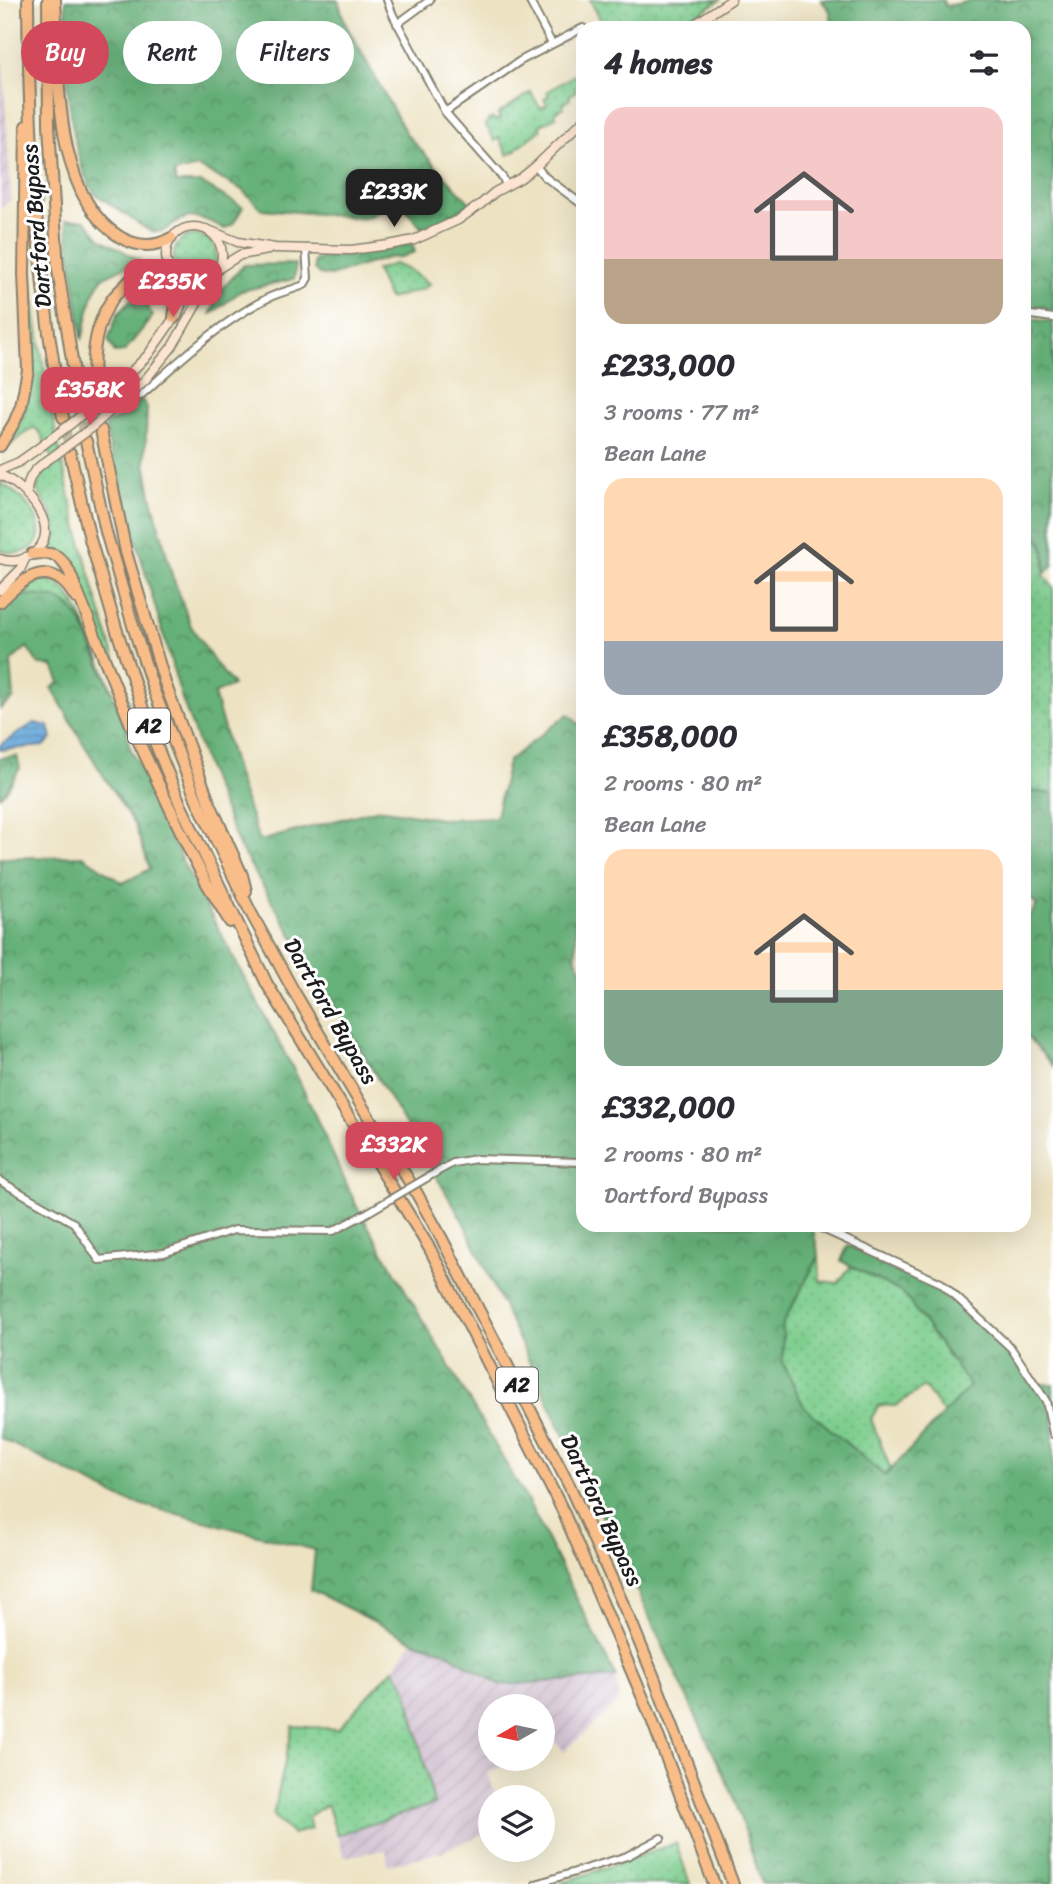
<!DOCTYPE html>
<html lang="en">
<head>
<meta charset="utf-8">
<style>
	body { margin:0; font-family:Sriracha,sans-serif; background:#f2f2f3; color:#2b2b33; height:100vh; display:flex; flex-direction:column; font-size:26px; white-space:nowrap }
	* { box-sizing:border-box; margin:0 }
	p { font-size:23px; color:#7c7c81 }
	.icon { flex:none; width:38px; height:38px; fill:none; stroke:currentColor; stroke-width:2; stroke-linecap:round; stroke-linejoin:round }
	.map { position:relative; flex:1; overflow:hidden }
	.drawer { position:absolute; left:576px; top:21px; width:455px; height:1211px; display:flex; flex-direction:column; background:#fff; border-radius:21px; box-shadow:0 7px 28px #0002 }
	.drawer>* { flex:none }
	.hud { position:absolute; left:21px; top:21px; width:450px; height:63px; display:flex; gap:14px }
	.needle { width:46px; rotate:261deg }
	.controls { position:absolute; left:478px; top:1694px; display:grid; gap:14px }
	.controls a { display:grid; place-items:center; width:77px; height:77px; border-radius:50%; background:#fff; box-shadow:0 7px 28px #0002; font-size:35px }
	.price { position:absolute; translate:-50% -60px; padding:0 16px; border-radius:14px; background:#d1495b; color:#fff; font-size:23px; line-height:46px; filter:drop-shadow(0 2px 4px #0008) }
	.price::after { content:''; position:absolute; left:50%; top:42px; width:21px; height:16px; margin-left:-10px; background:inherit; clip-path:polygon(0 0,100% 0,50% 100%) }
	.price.active { background:#222; color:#fff }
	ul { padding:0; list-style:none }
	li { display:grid; align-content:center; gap:14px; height:371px; padding:0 28px }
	li span { display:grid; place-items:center; height:217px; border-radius:21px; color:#555 }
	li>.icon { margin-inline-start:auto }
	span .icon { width:126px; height:126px; fill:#fffc; stroke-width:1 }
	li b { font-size:30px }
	h2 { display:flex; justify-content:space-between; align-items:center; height:84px; padding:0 28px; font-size:30px }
	.tag { padding:0 24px; border-radius:32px; background:#fff; box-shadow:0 7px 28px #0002; font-size:24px; line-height:63px }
	.tag.active { background:#d1495b; color:#fff }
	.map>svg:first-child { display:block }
	.industrial { fill:url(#industrial-furrows) }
	.green { fill:url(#green-dots); stroke:#4d7555; stroke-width:2 }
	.forest { fill:url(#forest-crowns); stroke:#41664a; stroke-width:2 }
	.water { fill:url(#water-rules); stroke:#41627b; stroke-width:2 }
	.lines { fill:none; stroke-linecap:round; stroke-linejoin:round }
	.highway-tunnel { stroke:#c3bba2; stroke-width:10; stroke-dasharray:10 5; stroke-linecap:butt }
	.street-casing { stroke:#848070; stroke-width:10 }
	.secondary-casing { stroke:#848070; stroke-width:11 }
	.highway-casing { stroke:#848070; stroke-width:14 }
	.street { stroke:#fff; stroke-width:6 }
	.secondary { stroke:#fce5d0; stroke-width:8 }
	.highway { stroke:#f8bd89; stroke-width:10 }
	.street-bridge-casing { stroke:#848070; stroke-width:10; stroke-linecap:butt }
	.secondary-bridge-casing { stroke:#848070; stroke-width:11; stroke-linecap:butt }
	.street-bridge { stroke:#fff; stroke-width:6 }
	.secondary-bridge { stroke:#fce5d0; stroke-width:8 }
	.labels { text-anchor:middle; stroke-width:6; stroke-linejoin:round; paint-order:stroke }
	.shield { fill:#fff; stroke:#606060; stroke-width:2 }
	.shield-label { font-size:21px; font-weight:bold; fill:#1c1c1c }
	.street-label { font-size:23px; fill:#1c1c1c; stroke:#fff }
</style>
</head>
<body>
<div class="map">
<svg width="1053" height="1884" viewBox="0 0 1053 1884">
	<defs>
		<pattern id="industrial-furrows" width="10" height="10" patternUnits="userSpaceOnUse" patternTransform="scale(1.75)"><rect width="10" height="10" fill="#cfbdce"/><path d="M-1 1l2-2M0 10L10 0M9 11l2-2" fill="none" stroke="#b1a2b0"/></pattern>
		<pattern id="green-dots" width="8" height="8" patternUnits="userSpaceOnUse" patternTransform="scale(1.75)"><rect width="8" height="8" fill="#7ece8e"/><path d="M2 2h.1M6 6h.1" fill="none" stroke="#6cb07a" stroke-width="1.8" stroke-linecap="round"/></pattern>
		<pattern id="forest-crowns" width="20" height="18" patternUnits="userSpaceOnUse" patternTransform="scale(1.75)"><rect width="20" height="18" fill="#66b179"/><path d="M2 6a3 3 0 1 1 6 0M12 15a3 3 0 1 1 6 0" fill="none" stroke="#538f62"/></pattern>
		<pattern id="water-rules" width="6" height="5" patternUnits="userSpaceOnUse" patternTransform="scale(1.75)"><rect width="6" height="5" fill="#66a7da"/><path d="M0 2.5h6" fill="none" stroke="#5387b0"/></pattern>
	</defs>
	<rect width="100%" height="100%" fill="#fff"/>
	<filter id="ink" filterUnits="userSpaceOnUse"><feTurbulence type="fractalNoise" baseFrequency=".0143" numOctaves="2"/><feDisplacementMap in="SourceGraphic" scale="14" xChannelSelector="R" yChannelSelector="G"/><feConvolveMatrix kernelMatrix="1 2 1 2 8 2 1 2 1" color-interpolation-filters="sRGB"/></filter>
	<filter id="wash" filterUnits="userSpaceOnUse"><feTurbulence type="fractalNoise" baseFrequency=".00686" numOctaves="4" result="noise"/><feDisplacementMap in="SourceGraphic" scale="28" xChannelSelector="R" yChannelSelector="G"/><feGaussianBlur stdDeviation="1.57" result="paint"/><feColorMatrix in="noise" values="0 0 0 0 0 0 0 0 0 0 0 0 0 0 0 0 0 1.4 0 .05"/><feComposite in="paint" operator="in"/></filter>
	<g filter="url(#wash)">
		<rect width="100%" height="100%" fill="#ede3c3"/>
		<!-- industrial -->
		<path class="industrial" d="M0 16 11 199 0 209Z
			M413 1641 444 1651 500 1684 616 1677 619 1701 564 1752 555 1742 543 1747 542 1706H490V1759H518L488 1773 496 1797H490V1831L441 1852 388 1865 386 1850 344 1857 337 1835 434 1804 406 1686 393 1669Z"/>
		<!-- green -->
		<path class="green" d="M590 0H720L676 28H605Z
			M574 75 581 83 575 87 576 91 570 95V99L563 104 564 107 555 112 556 117 539 126 541 130 517 148V150L508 155 499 138 495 141 485 124 488 122V120L493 118 495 121 500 118 498 114 531 92 540 108 547 105 544 99 549 96 547 92Z
			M174 256a21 21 0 1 1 42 0a21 21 0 1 1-42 0Z
			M28 247C43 403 79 555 130 704H128L58 552 49 547 56 539V529L51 512 37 490V486L41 475 55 464 41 434 34 427 7 447 19 425 26 408 34 360 30 315Z
			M394 264 409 270 430 284 423 289 389 299 376 270Z
			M0 483C14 490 34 507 38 523 45 548 21 559 0 550Z
			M1024 523 1036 532 1045 552 1044 575 1053 588V794L1024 790Z
			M41 579C49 580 56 581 62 587 81 604 102 666 113 692H111C102 669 86 618 67 604 57 597 47 596 35 596 21 595 11 598 0 608 9 596 26 582 41 579Z
			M819 1256 820 1281 838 1283 851 1266 903 1293 970 1386 944 1414 924 1387 895 1406 879 1405 871 1419 891 1470 883 1474 804 1407 783 1363V1323Z
			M393 1669 406 1686 434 1804 337 1835 327 1804 308 1817 311 1829 292 1834 273 1816 293 1726 338 1729Z
			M676 1843 690 1884H559Z"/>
		<!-- forest -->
		<path class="forest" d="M66 0H338L345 23 407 135 471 204 423 230 400 202 365 218 262 209 241 189 198 167 174 173 176 183H201L243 207 233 224 224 229C214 222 197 215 185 218 168 222 169 237 148 230L94 193C66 152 65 50 66 0Z
			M821 0H943L945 6 975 0H1053V311L1024 306V28H833L830 11Z
			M66 220H85L100 238 139 260 102 278 92 298 82 340Z
			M412 244 415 252 401 257 387 258 330 276 319 274 314 269V261L322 257 345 256Z
			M296 264 294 279 241 291 210 315 221 290 244 265Z
			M130 300 146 304 153 316 124 352 115 353 108 340 117 315Z
			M1024 318 1053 322V565L1045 573C1045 548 1046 539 1024 523V367L1033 332 1024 327Z
			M140 400 143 401 147 408 145 463 151 495 172 575 191 626 213 660 233 685 214 694 237 775 259 841 379 809 442 819 496 817 508 761 568 714 583 728V907L576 915V959L583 972V1225H812L819 1256 783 1323V1363L804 1407 885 1476 970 1386 903 1293 841 1261 848 1245 934 1284 998 1340 1039 1384H1053V1884H762L733 1795 464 1223 239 846 211 779 181 696 112 458 105 425 108 422 135 412V404Z
			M23 595C51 596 67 596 82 623L127 728C126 744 134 757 143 771L182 861 297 1076 357 1207 530 1505 616 1677 500 1685 444 1651 413 1641 311 1590 315 1550 124 1500 0 1438V858L83 856 123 883 150 869 135 826 83 743 52 688 60 682 53 666 39 665 27 647 11 661 14 698 0 709V608L7 601Z
			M17 756 20 768 6 791 0 796V758Z
			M1024 790 1053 794V1066L1024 1033V923L1037 905 1024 893Z"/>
		<!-- water -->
		<path class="water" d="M34 723 49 726 52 738 44 746 0 750V745Z"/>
	</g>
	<g filter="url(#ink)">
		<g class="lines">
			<!-- highway-tunnel -->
			<path class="highway-tunnel" d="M95 391 101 429
				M79 407 86 441
				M63 417 70 453"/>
			<defs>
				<path id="street" d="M387 0 393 15 445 112 503 178 506 185
					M529 0 552 44
					M397 24 430 0
					M445 112 520 61 583 28
					M536 166 545 177 583 205
					M1024 314 1053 318
					M140 396C180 360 220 322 268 298 280 292 292 290 304 285L308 278 306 249
					M435 1173 453 1163 476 1159 583 1162
					M0 1181 74 1223 99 1260 164 1253 234 1230 333 1231 365 1214
					M814 1225 941 1283 1011 1348 1046 1401 1053 1434
					M536 1884 627 1856 661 1838"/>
				<path id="secondary" d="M689 28 731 0
					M166 255a28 28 0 1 1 56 0a28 28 0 1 1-56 0Z
					M206 229 238 242 275 248 351 250 389 245 414 240 458 220 481 204 495 192 521 178 536 166 583 121
					M219 268 240 255 268 250
					M124 379 148 355 174 318 177 316C183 303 186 291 179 278
					M125 398 145 380 172 347 211 279
					M0 470 19 462 36 450
					M0 475C26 485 67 532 31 555 20 561 12 563 0 559
					M27 496C26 474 38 466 55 455
					M0 590 20 570 26 557"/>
				<path id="highway" d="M28 0C29 139 36 279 63 417
					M48 0 49 125 58 270 79 405
					M55 0C59 69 52 196 120 237 137 247 154 248 171 238
					M142 279C157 276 175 283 176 300 177 306 174 312 174 318
					M95 391C91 359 94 325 113 298 119 290 127 285 132 278 146 271 160 267 174 274
					M101 430 126 552 165 683 208 799 242 875 246 891
					M86 441 106 532 134 629 154 691 196 798 250 911 293 990 360 1103 416 1192 442 1239 570 1487 632 1624 655 1680 733 1884
					M0 446 14 423 21 406 28 370 24 274 26 126
					M70 453 90 539 116 628 150 730 181 806 267 984 430 1249 562 1509 649 1712 714 1884
					M32 554C52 552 59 553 69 571L131 725 189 849 206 882 230 922
					M0 602C16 586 39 562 62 581 68 585 72 592 76 598"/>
			</defs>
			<!-- street casing -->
			<use href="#street" class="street-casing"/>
			<!-- secondary casing -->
			<use href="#secondary" class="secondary-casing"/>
			<!-- highway casing -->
			<use href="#highway" class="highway-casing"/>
			<!-- street -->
			<use href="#street" class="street"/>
			<!-- secondary -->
			<use href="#secondary" class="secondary"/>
			<!-- highway -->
			<use href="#highway" class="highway"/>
			<defs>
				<path id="street-bridge" d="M365 1214 435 1173"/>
				<path id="secondary-bridge" d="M36 450 72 423 124 379
					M55 455 90 429 125 398"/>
			</defs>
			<!-- street-bridge casing -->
			<use href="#street-bridge" class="street-bridge-casing"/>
			<!-- secondary-bridge casing -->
			<use href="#secondary-bridge" class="secondary-bridge-casing"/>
			<!-- street-bridge -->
			<use href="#street-bridge" class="street-bridge"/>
			<!-- secondary-bridge -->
			<use href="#secondary-bridge" class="secondary-bridge"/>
		</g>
	</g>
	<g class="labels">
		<!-- shield labels -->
		<g class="shield">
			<rect x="128" y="708.5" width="42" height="35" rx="5"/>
			<rect x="496" y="1367.5" width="42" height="35" rx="5"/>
		</g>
		<g class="shield-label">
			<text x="149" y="733">A2</text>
			<text x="517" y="1392">A2</text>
		</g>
		<!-- street labels -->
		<g class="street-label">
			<text transform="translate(36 226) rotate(-95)" y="8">Dartford Bypass</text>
			<text transform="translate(331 1011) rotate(60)" y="8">Dartford Bypass</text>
			<text transform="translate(602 1510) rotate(65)" y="8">Dartford Bypass</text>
		</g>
	</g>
</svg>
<div class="controls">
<a><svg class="needle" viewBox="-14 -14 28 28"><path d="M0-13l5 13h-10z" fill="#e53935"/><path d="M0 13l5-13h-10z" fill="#7c7c81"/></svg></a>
<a><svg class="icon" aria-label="layers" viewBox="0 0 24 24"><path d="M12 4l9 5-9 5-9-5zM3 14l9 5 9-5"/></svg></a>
</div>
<b class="price active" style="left:394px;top:229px">£233K</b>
<b class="price" style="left:173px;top:319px">£235K</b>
<b class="price" style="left:90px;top:427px">£358K</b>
<b class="price" style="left:394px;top:1182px">£332K</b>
<div class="hud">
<a class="tag active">Buy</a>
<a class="tag">Rent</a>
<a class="tag">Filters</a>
</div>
<section class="drawer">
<h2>4 homes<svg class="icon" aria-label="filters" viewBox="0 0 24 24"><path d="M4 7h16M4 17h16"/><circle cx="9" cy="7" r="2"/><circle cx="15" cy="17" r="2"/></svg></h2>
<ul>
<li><span style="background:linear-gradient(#f6c9c9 70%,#b9a48a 0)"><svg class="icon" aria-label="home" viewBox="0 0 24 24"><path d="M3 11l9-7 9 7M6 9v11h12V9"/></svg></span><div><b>£233,000</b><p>3 rooms · 77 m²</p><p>Bean Lane</p></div></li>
<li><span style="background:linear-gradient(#ffd9b3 75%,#9aa5b1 0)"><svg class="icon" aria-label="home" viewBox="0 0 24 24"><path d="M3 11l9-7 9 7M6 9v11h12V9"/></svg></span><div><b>£358,000</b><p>2 rooms · 80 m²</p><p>Bean Lane</p></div></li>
<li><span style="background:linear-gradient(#ffd9b3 65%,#7fa58c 0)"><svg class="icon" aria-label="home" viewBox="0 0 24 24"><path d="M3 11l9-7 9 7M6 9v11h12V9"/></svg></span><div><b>£332,000</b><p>2 rooms · 80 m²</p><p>Dartford Bypass</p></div></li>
</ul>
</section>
</div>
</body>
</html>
